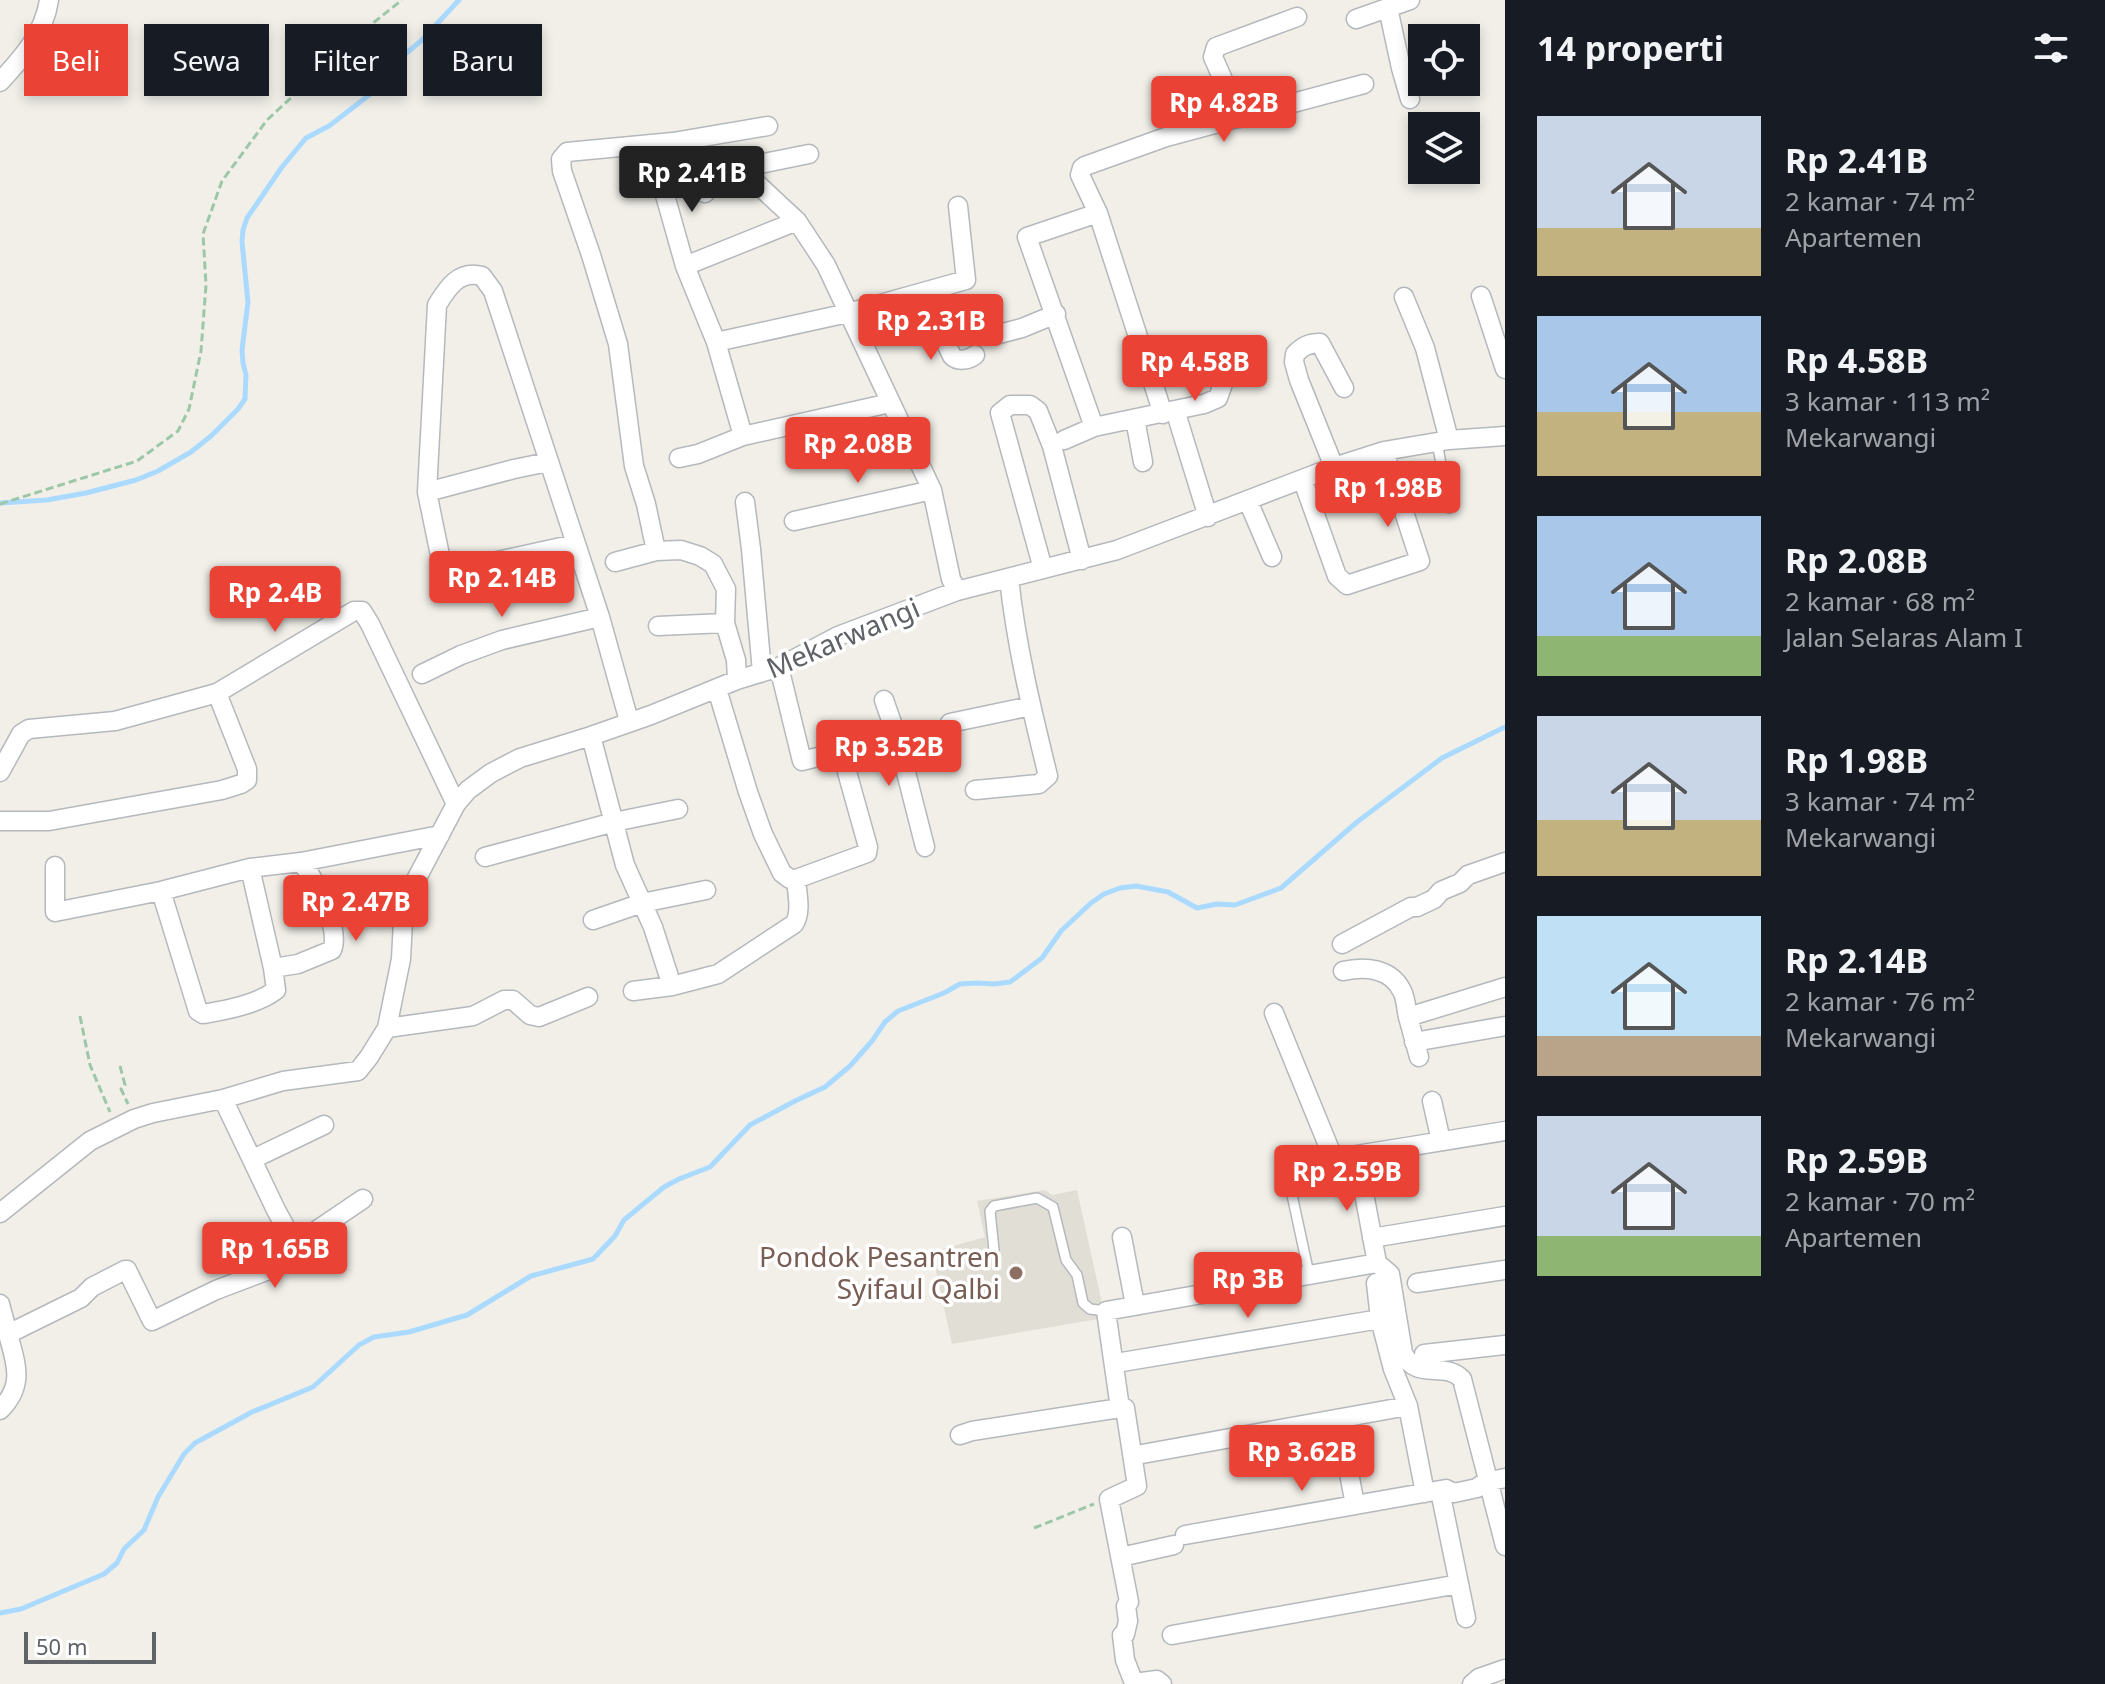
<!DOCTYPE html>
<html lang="id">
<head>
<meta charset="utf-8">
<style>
	body { margin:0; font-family:"Noto Sans",sans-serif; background:#20242c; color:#f1f3f6; height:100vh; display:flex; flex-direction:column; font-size:30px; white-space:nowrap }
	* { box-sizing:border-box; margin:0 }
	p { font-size:26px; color:#9ea1a6 }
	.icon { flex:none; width:44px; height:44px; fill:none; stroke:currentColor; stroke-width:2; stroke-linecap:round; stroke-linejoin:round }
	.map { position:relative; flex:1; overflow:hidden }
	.sheet { display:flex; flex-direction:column; background:#171b24; width:600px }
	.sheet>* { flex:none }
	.top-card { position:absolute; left:24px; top:24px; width:760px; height:72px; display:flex; gap:16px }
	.controls { position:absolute; left:1408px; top:24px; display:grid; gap:16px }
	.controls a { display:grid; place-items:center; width:72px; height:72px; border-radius:0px; background:#171b24; box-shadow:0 4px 12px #0003; font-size:40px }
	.scale { position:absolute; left:24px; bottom:20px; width:132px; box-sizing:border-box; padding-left:8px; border:4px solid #5f6368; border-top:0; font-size:22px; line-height:28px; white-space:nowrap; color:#5f6368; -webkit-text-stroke:6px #fff; paint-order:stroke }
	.price { position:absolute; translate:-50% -68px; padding:0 18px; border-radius:8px; background:#ea4335; color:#fff; font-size:26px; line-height:52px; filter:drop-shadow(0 2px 4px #0008) }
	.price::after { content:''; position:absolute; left:50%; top:48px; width:24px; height:18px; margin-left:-12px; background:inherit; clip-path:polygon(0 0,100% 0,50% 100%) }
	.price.active { background:#222; color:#fff }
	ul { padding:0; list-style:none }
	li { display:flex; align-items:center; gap:24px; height:200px; padding:0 32px }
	li span { display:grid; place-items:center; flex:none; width:224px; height:160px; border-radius:0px; color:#555 }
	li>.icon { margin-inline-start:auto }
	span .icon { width:96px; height:96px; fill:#fffc; stroke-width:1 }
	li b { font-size:34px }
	h2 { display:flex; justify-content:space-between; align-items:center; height:96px; padding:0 32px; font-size:34px }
	.chip { padding:0 28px; border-radius:0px; background:#171b24; box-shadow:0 4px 12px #0003; font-size:28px; line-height:72px }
	.chip.active { background:#ea4335; color:#fff }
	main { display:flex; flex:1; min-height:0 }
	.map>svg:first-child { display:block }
	.education { fill:#e1ded6 }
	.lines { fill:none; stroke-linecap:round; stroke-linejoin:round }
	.stream { stroke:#aadaff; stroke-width:5 }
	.service-casing { stroke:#b5b8bc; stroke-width:12 }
	.minor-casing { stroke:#b5b8bc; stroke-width:21 }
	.path { stroke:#9cc7a9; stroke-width:3; stroke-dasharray:8 4; stroke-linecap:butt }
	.service { stroke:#fff; stroke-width:9 }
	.minor { stroke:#fff; stroke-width:18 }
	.education-dot { fill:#8d6e63; stroke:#fff; stroke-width:3 }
	.labels { text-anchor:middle; stroke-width:7; stroke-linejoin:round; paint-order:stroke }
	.street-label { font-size:28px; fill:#5f6368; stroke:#fff }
	.education-label { font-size:28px; fill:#785e54; stroke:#fff; text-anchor:end }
</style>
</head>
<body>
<main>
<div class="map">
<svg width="1505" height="1684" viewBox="0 0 1505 1684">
	<rect width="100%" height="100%" fill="#f1efe8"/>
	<!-- education -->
	<path class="education" d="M1045 1190 1052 1195 1077 1190 1100 1294 1104 1318 952 1344 932 1252 985 1237 977 1201Z"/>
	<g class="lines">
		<!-- stream -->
		<path class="stream" d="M0 503 47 500 86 493 136 480 158 471 191 452 211 436 238 409 245 399 246 375 243 363 242 350 248 302 242 242 243 230 247 218 282 167 306 138 329 126 377 89 397 61 422 40 459 0
			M0 1613 21 1609 104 1574 117 1563 124 1549 144 1530 158 1497 184 1454 195 1443 252 1412 313 1387 359 1345 374 1337 409 1332 467 1315 531 1276 593 1259 615 1236 624 1220 664 1187 679 1179 710 1167 750 1125 795 1101 825 1087 850 1066 872 1041 885 1022 898 1011 944 993 960 984 977 983 994 984 1010 982 1042 958 1061 931 1091 903 1104 894 1120 888 1136 886 1168 892 1197 908 1217 904 1235 905 1281 888 1357 822 1442 758 1505 727"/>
		<defs>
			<path id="service" d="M1437 442 1449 508
				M1283 1153 1309 1274
				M994 1250 990 1211 994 1206 1037 1198 1053 1207 1066 1260 1077 1275 1083 1303 1090 1309 1106 1311"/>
			<path id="minor" d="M1388 8 1401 68 1410 99
				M1356 19 1410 0
				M0 82C22 58 44 34 49 0
				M1240 118 1213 57 1216 47 1297 17
				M740 168 809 154
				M659 174 685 266
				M705 193 693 168 694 165 740 168 797 221 826 265 932 490 951 579 957 591
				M1098 213 1080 175 1082 168 1085 166 1166 137 1364 84
				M922 293 952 356C958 362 969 360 975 355
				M1481 296 1505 369
				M1404 297 1425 348 1449 440
				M995 335 1022 328 1056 314
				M716 342 848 313 966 280 958 206
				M1175 410 1204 404 1218 398 1225 378 1215 348
				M1135 419 1143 462
				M1094 427 1027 237 1098 213 1163 414
				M743 436 716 342 685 266 797 221
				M1064 440 1094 427 1175 410 1208 517
				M679 458 698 454 743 436 890 403
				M1334 467 1299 380 1294 362 1295 354C1303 346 1309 343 1320 343L1344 388
				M1303 481 1337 576 1347 585 1420 561 1384 451
				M427 492 514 469 548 462
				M1248 501 1272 557
				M745 502 751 549 762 672
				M794 521 932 490
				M575 544 456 570 450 569 442 565 427 492 437 305C448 287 459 270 482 276L493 291 600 617 629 721
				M615 562 656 551
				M1043 569 1000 413 1010 405H1030L1038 411 1052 446 1082 560
				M658 626 725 623
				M779 667 802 761 897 737 925 847
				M422 674 461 655 502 640 600 617
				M737 680 736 660 725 623 726 589 713 564 700 556 681 550 656 551 646 504 634 466 618 344 591 255 562 171 561 159 567 152 673 142 768 126
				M717 689 748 792 763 834 782 873 790 879H796L867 853 868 847 847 772
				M884 700 897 737
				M950 723 1031 706
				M591 736 625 865 653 927 672 986 718 974 794 924C802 912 797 893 796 879
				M0 772 21 734 29 729 115 721 217 693 354 611H362L370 624 456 804
				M975 790 1039 784 1048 776C1032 711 1016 645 1009 578
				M0 821H49L222 790 241 784 247 780V769L217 693
				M485 857 614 822 678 809
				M55 866V912L161 891 250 868 301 862 440 835
				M161 891 198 1011 203 1014C226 1010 256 1005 276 990L273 968 250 868
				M593 920 642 903 706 890
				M1342 944 1411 907H1417L1434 899 1441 891 1460 883 1468 875 1505 862
				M273 968 298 964 332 950C341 929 315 879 301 862
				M1343 971C1365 966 1391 968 1402 991 1406 998 1406 1009 1408 1017
				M633 991 672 986
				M1274 1013 1330 1150 1338 1158 1505 1131
				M387 1028 473 1016 504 1000H513L530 1015 539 1017 588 997
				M1414 1042 1505 1026
				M1419 1057 1408 1017 1505 987
				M223 1099 276 1210 295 1245
				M1432 1101 1441 1141
				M1357 1156 1377 1263 1390 1274 1403 1353C1417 1382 1443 1360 1462 1379L1505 1546
				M253 1159 324 1125
				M0 1213 90 1141 134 1119 153 1113 223 1099 283 1081 358 1071 369 1057 387 1028 401 959 403 921 410 891 456 804 468 790 491 773 520 758 591 736 651 715 737 680 779 667 838 636 957 591 1117 550 1334 467 1384 451 1449 440 1505 436
				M1122 1237 1135 1305
				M1372 1238 1505 1216
				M1376 1283 1380 1319 1393 1369 1408 1406 1425 1493
				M1417 1283 1505 1270
				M0 1304 8 1334
				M1424 1354 1505 1345
				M1122 1362 1380 1319
				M0 1410C25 1385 16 1364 8 1334L81 1298 92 1287 125 1270H127L152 1321 216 1290 274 1268 295 1245 363 1199
				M1339 1419 1355 1505
				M960 1435 972 1431 1120 1408
				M1142 1454 1408 1406
				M1440 1491 1466 1618
				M1185 1535 1446 1489 1454 1493 1477 1488 1485 1482 1505 1478
				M1121 1557 1174 1545
				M1172 1635 1459 1584
				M1162 1684 1157 1680 1134 1683 1125 1660 1122 1635 1125 1634 1128 1621 1126 1606 1129 1602 1109 1499 1137 1486 1125 1408H1120L1106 1311 1377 1263
				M1472 1684 1479 1678 1505 1669"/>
		</defs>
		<!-- service casing -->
		<use href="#service" class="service-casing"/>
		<!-- minor casing -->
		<use href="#minor" class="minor-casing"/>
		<!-- path -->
		<path class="path" d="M0 504 137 461 178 431 189 409 201 351 206 285 203 234 222 181 267 120 368 27 402 0
			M80 1016 90 1065 110 1112
			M120 1066 125 1085 121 1089 128 1104
			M1034 1528 1094 1504"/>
		<!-- service -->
		<use href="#service" class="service"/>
		<!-- minor -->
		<use href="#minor" class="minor"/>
	</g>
	<!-- markers -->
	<circle class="education-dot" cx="1016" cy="1273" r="8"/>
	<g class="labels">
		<!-- street labels -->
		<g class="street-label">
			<text transform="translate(843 638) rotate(-23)" y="10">Mekarwangi</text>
		</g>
		<!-- education labels -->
		<g class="education-label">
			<text x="1000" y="1267">Pondok Pesantren<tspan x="1000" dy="32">Syifaul Qalbi</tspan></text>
		</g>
	</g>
</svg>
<div class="controls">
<a><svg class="icon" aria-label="locate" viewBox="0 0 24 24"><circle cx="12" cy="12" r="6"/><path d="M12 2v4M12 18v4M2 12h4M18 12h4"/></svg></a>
<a><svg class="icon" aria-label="layers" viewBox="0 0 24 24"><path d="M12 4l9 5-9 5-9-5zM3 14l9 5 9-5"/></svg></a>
</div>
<div class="scale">50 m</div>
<b class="price" style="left:1224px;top:144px">Rp 4.82B</b>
<b class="price active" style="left:692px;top:214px">Rp 2.41B</b>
<b class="price" style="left:931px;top:362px">Rp 2.31B</b>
<b class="price" style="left:1195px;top:403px">Rp 4.58B</b>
<b class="price" style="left:858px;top:485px">Rp 2.08B</b>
<b class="price" style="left:1388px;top:529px">Rp 1.98B</b>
<b class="price" style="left:502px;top:619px">Rp 2.14B</b>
<b class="price" style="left:275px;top:634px">Rp 2.4B</b>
<b class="price" style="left:889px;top:788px">Rp 3.52B</b>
<b class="price" style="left:356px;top:943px">Rp 2.47B</b>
<b class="price" style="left:1347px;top:1213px">Rp 2.59B</b>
<b class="price" style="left:275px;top:1290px">Rp 1.65B</b>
<b class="price" style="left:1248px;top:1320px">Rp 3B</b>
<b class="price" style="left:1302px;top:1493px">Rp 3.62B</b>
<div class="top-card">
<a class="chip active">Beli</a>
<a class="chip">Sewa</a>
<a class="chip">Filter</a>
<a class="chip">Baru</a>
</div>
</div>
<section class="sheet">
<h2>14 properti<svg class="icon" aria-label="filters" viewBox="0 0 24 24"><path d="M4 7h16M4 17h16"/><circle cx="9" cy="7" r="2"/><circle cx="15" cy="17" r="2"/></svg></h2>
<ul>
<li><span style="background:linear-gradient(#c9d6e8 70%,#c2b280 0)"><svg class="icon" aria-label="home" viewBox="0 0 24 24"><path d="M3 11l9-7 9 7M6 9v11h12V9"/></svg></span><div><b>Rp 2.41B</b><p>2 kamar · 74 m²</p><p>Apartemen</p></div></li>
<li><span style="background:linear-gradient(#a9c7e8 60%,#c2b280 0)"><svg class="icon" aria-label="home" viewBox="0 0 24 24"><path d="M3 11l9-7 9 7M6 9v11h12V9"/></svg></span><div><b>Rp 4.58B</b><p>3 kamar · 113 m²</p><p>Mekarwangi</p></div></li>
<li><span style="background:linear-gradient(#a9c7e8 75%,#8fb573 0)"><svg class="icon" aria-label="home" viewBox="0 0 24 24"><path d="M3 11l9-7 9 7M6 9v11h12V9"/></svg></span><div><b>Rp 2.08B</b><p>2 kamar · 68 m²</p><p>Jalan Selaras Alam I</p></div></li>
<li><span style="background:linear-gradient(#c9d6e8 65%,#c2b280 0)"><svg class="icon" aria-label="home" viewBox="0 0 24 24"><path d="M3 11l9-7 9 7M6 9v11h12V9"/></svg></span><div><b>Rp 1.98B</b><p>3 kamar · 74 m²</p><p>Mekarwangi</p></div></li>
<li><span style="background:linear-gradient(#bfe0f5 75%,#b9a48a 0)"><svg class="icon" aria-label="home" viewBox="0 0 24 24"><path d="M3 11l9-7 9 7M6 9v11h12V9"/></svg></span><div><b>Rp 2.14B</b><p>2 kamar · 76 m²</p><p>Mekarwangi</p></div></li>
<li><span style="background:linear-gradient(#c9d6e8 75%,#8fb573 0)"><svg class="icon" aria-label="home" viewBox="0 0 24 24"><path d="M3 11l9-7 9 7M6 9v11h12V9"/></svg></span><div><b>Rp 2.59B</b><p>2 kamar · 70 m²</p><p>Apartemen</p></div></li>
</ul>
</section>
</main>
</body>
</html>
